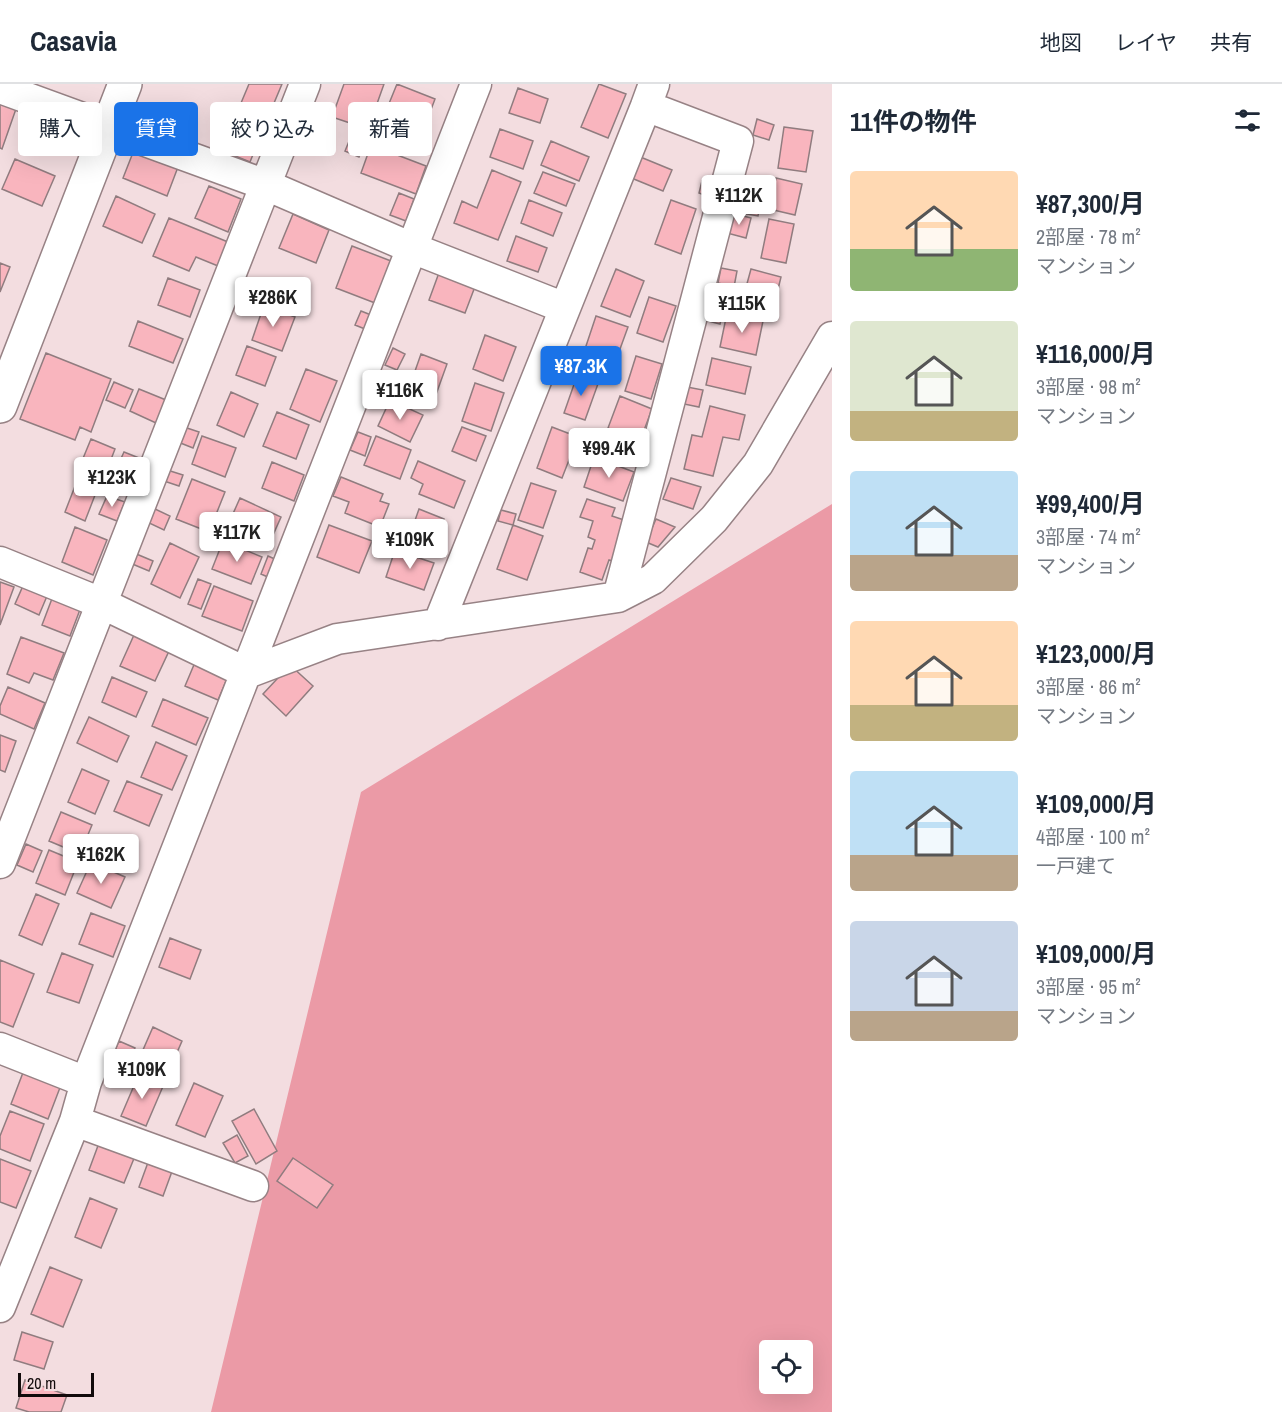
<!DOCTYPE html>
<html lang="ja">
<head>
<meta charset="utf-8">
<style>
	body { margin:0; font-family:"Archivo Narrow","Noto Sans JP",sans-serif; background:#f2f2f3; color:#1f2937; height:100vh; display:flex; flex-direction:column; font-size:22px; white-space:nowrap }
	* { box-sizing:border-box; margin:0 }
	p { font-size:20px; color:#747a83 }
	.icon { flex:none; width:33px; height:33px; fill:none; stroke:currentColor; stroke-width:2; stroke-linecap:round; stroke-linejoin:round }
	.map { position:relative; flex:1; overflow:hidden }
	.details { display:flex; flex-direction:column; background:#fff; width:450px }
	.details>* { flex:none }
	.guide { position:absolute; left:18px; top:18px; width:570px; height:54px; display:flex; gap:12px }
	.controls { position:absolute; left:759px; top:1256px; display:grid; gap:12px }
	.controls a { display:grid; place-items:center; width:54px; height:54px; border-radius:6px; background:#fff; box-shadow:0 6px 24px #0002; font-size:30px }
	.scale { position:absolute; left:18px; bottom:15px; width:76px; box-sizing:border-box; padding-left:6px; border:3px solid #110a0b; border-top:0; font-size:16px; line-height:21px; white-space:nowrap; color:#110a0b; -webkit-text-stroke:4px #f3dde0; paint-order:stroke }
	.price { position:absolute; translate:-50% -51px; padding:0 14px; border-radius:6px; background:#fff; color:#222; font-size:20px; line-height:39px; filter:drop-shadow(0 2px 3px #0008) }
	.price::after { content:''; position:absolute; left:50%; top:36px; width:18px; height:14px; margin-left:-9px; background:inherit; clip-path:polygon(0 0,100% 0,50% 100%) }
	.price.on { background:#1a73e8; color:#fff }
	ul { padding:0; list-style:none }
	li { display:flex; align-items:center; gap:18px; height:150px; padding:0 18px }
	li span { display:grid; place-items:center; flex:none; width:168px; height:120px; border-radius:6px; color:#555 }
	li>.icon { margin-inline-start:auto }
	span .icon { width:72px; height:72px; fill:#fffc; stroke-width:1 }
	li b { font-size:26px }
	h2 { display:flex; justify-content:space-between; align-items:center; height:72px; padding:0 18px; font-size:26px }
	.chip { padding:0 21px; border-radius:6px; background:#fff; box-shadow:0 6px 24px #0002; font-size:21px; line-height:54px }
	.chip.on { background:#1a73e8; color:#fff }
	header { display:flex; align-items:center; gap:36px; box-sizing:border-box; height:84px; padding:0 30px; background:#fff; border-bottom:2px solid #e0e1e3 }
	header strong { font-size:28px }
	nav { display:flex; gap:33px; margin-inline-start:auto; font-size:21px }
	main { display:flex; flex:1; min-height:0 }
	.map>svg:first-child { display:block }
	.green { fill:#eb9aa6; fill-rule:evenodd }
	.building { fill:#f9b5be; stroke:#907c7f; stroke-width:1.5 }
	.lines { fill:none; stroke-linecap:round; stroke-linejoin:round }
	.minor-casing { stroke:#978285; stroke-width:33 }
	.tertiary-casing { stroke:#978285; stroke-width:36 }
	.minor { stroke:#fff; stroke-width:30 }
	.tertiary { stroke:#fff; stroke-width:33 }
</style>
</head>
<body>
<header>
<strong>Casavia</strong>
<nav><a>地図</a><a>レイヤ</a><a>共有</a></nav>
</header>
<main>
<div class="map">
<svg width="832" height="1328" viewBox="0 0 832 1328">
	<rect width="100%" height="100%" fill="#f3dde0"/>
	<!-- green -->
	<path class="green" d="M832 420V1328H211L361 708ZM770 1266H802V1299H770Z"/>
	<!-- building -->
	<path class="building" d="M249 0H282L269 31 241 19Z
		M344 0H384L368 45 332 33Z
		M397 0 435 15 418 60 379 44Z
		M599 0 626 10 608 54 581 43Z
		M518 4 548 15 540 39 509 29Z
		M0 16 17 22 2 65 0 64Z
		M227 28 264 43 250 78 213 63Z
		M757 35 774 41 769 56 753 51Z
		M784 43 813 47 806 88 778 84Z
		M500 45 533 57 523 85 490 73Z
		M352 50 366 56 359 73 345 67Z
		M551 57 589 73 579 97 541 81Z
		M371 61 426 82 416 110 361 89Z
		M134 66 178 83 167 112 123 94Z
		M638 72 672 86 663 107 629 93Z
		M15 75 55 92 42 122 2 105Z
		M492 86 521 98 498 156 454 139 462 117 477 124Z
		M543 88 575 100 566 122 534 109Z
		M776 94 802 100 795 131 769 125Z
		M702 97 710 99 707 112 699 109Z
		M209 102 241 115 228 148 195 134Z
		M399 109 414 115 406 137 390 131Z
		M738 110 761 114 758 132 735 128Z
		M116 112 155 130 142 159 103 142Z
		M529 116 562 129 553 152 521 139Z
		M671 116 696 125 681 170 655 160Z
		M732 129 751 134 746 154 727 149Z
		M293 130 329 146 316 179 279 164Z
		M169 134 228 158 218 182 196 173 189 187 153 172Z
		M769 135 794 140 786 179 761 174Z
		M516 152 547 164 538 188 507 177Z
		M352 162 391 177 375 219 336 204Z
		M0 179 10 183 0 208Z
		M721 184 737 187 734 203 718 199Z
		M616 185 644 197 630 233 601 222Z
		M751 185 781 193 773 226 742 218Z
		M440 186 476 200 465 229 429 216Z
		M168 194 200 206 190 233 158 221Z
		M649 213 676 222 663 258 637 249Z
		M264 221 295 233 282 267 252 256Z
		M711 225 723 227 720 240 708 237Z
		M361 227 371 231 365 245 355 241Z
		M727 229 763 237 756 271 720 263Z
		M596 232 628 243 616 276 585 265Z
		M138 237 183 255 173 279 129 262Z
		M485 251 516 263 503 297 473 285Z
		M247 262 276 273 265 302 236 291Z
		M393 264 405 270 397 286 385 281Z
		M46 269 111 295 91 348 80 343 75 356 20 335Z
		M421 270 447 280 434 316 408 307Z
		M636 272 662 280 651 315 625 307Z
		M712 274 751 283 745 310 706 301Z
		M306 285 337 297 320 338 290 325Z
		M578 289 599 297 585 336 564 329Z
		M114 298 133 306 125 324 106 316Z
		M475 299 504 309 491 347 462 337Z
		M687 303 703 306 699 323 684 320Z
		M139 305 166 316 156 339 130 327Z
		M231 308 258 320 244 353 217 341Z
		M620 312 652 325 640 357 608 344Z
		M390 316 423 331 410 358 378 342Z
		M710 322 745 331 739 356 723 353 713 392 684 385 692 351 702 353Z
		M277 328 309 341 296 375 263 362Z
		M184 343 199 348 193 364 178 358Z
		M462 343 486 352 476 377 452 367Z
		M552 343 578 353 562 394 537 384Z
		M358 348 371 353 365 372 350 366Z
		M202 352 236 364 225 393 192 380Z
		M376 352 411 366 400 395 364 381Z
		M91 355 115 365 102 399 77 389Z
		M124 368 139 374 134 385 119 379Z
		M594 373 634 388 623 417 584 403Z
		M418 377 465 397 454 424 419 410 423 400 411 394Z
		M272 378 304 391 294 417 262 404Z
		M164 385 183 391 179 402 161 396Z
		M341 393 383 410 380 417 389 420 380 443 345 429 349 418 333 412Z
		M671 394 701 403 693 425 663 415Z
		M192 395 225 408 209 448 176 435Z
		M77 397 97 406 85 437 65 428Z
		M531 399 556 407 543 444 518 436Z
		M107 412 125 418 117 437 99 430Z
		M240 414 281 433 269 460 228 441Z
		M587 415 615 424 612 432 630 438 616 478 609 476 602 496 580 488 588 464 592 465 595 456 588 453 593 437 580 433Z
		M153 424 170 432 164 446 147 438Z
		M419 425 444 435 432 468 407 459Z
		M501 426 516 430 513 441 498 437Z
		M656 435 675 443 658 463 646 458Z
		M329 441 372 457 359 489 317 473Z
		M513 441 543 452 527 496 497 485Z
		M75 443 107 456 93 491 62 478Z
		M223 457 262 473 251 500 212 485Z
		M170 459 199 473 180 514 151 500Z
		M395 466 434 479 424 506 386 493Z
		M134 469 153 477 149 487 130 479Z
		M268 472 277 476 270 494 261 490Z
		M26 495 50 505 39 531 15 520Z
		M198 495 211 500 201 525 188 520Z
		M0 498 14 503 0 541Z
		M214 502 253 517 242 547 202 532Z
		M53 512 81 523 70 552 42 541Z
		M134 551 169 567 155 597 120 582Z
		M21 553 64 569 53 596 34 589 29 599 7 590Z
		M196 576 229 590 218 616 185 602Z
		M290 581 313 602 286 632 263 610Z
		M112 593 147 608 136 633 102 618Z
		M8 603 45 619 34 645 0 630V622Z
		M163 615 208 634 196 661 152 642Z
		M89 633 129 652 117 678 77 659Z
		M0 651 16 657 5 688 0 686Z
		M156 658 187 672 172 706 141 693Z
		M82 685 109 697 95 730 68 718Z
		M127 697 162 711 149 742 114 727Z
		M61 728 92 741 80 770 49 757Z
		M26 760 42 767 33 788 17 781Z
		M49 766 78 778 65 811 36 799Z
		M91 778 125 793 111 824 77 809Z
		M36 810 59 820 42 861 19 851Z
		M91 829 125 842 113 873 79 860Z
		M170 854 201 866 190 895 159 883Z
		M62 869 93 881 79 919 47 908Z
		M0 876 34 890 13 943 0 938Z
		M153 943 182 957 165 996 136 982Z
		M119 957 135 964 127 982 111 975Z
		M24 986 61 1001 48 1035 11 1020Z
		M139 990 164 1000 146 1042 121 1032Z
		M194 999 223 1012 205 1053 176 1041Z
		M254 1025 277 1067 256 1080 232 1037Z
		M10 1027 44 1040 30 1077 0 1065V1052Z
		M237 1051 248 1072 235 1079 223 1059Z
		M99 1059 135 1072 124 1099 89 1086Z
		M150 1073 174 1082 163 1112 139 1103Z
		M293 1074 333 1101 317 1124 277 1097Z
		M0 1075 31 1087 16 1124 0 1118Z
		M90 1114 117 1125 101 1164 75 1153Z
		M50 1183 82 1196 63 1243 31 1230Z
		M22 1248 53 1258 44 1285 14 1276Z
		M25 1296 67 1311 61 1328H29L16 1324Z"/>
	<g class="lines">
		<defs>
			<path id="minor" d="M0 4 266 101 412 164 565 224
				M0 478 101 519 247 589 337 555 618 513 653 495 714 435 758 380 832 253
				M618 513 738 57 646 22 654 0
				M438 541 646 22
				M0 779 305 0
				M0 964 86 998
				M75 1037 253 1102
				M0 1223 75 1037 86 998 476 0"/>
			<path id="tertiary" d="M0 322 125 0"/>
		</defs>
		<!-- minor casing -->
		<use href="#minor" class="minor-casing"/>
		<!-- tertiary casing -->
		<use href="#tertiary" class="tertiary-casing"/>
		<!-- minor -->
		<use href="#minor" class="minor"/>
		<!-- tertiary -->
		<use href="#tertiary" class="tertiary"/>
	</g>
</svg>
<div class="controls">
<a><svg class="icon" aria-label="locate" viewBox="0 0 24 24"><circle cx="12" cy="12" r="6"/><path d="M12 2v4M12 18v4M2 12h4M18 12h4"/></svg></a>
</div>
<div class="scale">20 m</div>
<b class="price" style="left:739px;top:142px">¥112K</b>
<b class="price" style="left:273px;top:244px">¥286K</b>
<b class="price" style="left:742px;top:250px">¥115K</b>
<b class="price on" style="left:581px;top:313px">¥87.3K</b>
<b class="price" style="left:400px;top:337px">¥116K</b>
<b class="price" style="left:609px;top:395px">¥99.4K</b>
<b class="price" style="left:112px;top:424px">¥123K</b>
<b class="price" style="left:237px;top:479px">¥117K</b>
<b class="price" style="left:410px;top:486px">¥109K</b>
<b class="price" style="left:101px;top:801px">¥162K</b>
<b class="price" style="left:142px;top:1016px">¥109K</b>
<div class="guide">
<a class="chip">購入</a>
<a class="chip on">賃貸</a>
<a class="chip">絞り込み</a>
<a class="chip">新着</a>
</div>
</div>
<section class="details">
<h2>11件の物件<svg class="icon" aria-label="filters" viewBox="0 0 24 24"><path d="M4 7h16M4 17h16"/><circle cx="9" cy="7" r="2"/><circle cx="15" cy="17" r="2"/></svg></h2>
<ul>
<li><span style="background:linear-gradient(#ffd9b3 65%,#8fb573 0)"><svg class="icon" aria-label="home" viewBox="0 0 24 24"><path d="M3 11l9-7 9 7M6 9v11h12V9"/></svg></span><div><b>¥87,300/月</b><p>2部屋 · 78 m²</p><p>マンション</p></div></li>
<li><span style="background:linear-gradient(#dfe7d0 75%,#c2b280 0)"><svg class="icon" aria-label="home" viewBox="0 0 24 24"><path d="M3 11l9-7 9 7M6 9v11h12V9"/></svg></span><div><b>¥116,000/月</b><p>3部屋 · 98 m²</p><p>マンション</p></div></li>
<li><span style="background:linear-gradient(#bfe0f5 70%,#b9a48a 0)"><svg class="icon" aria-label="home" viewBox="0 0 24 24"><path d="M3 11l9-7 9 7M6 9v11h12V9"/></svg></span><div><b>¥99,400/月</b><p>3部屋 · 74 m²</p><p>マンション</p></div></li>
<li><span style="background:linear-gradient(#ffd9b3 70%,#c2b280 0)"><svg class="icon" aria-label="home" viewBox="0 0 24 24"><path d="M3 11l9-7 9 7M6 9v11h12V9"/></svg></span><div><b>¥123,000/月</b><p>3部屋 · 86 m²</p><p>マンション</p></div></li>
<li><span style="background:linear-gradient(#bfe0f5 70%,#b9a48a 0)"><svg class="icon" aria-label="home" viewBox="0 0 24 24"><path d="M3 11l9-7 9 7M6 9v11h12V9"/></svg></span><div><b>¥109,000/月</b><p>4部屋 · 100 m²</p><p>一戸建て</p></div></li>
<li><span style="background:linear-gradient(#c9d6e8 75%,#b9a48a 0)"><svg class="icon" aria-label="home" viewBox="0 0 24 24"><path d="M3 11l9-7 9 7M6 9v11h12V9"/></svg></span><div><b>¥109,000/月</b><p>3部屋 · 95 m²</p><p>マンション</p></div></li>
</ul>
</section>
</main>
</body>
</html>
